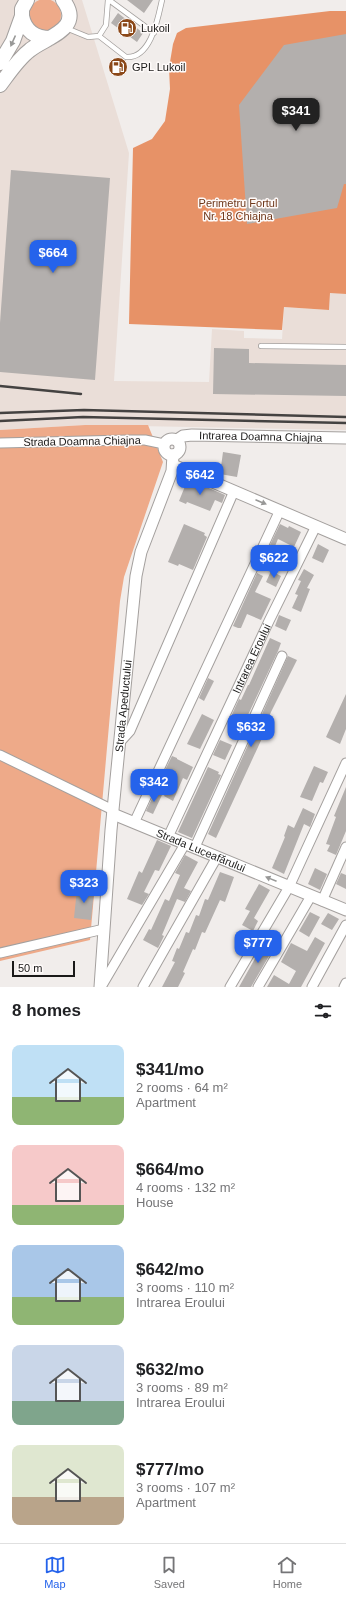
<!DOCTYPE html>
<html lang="en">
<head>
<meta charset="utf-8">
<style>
	body { margin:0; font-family:Helvetica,sans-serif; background:#f6f6f6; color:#202124; height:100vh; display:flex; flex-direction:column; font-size:15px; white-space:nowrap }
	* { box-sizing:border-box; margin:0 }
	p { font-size:13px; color:#757577 }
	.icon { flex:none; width:22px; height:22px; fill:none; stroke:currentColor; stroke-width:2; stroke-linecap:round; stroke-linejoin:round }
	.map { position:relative; height:987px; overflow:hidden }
	.panel { display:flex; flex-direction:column; background:#fff; flex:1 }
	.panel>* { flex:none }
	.scale { position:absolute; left:12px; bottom:10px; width:63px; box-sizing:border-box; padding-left:4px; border:2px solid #1a1918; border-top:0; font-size:11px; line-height:14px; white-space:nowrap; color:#1a1918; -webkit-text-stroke:3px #fefaf9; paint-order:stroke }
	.price { position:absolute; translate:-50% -34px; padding:0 9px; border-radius:8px; background:#2563eb; color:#fff; font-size:13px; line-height:26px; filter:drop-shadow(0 1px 2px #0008) }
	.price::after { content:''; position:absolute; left:50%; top:24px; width:12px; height:9px; margin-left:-6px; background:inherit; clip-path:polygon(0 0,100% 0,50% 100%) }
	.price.on { background:#222; color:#fff }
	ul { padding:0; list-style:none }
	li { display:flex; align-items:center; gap:12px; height:100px; padding:0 12px }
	li span { display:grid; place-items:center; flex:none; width:112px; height:80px; border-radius:8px; color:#555 }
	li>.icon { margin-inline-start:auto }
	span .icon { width:48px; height:48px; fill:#fffc; stroke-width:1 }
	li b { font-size:17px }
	h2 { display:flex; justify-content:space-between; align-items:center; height:48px; padding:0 12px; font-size:17px }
	.menu { display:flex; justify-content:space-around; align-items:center; height:56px; border-top:1px solid #e0e0e0; background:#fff; font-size:11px; color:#757577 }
	.menu a { display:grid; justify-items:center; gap:2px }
	.menu .on { color:#2563eb }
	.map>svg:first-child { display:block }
	.built { fill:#eaded8 }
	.green { fill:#eeaa89 }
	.forest { fill:#e79267 }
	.building { fill:#b3afad }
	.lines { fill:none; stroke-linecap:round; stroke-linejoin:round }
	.service-casing { stroke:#a4a09e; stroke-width:6 }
	.minor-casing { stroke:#a4a09e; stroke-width:11 }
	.tertiary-casing { stroke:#a4a09e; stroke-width:13 }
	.primary-casing { stroke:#a4a09e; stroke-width:16 }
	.service { stroke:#fff; stroke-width:4.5 }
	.minor { stroke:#fff; stroke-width:9 }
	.tertiary { stroke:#fff; stroke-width:11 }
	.primary { stroke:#fff; stroke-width:14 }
	.rail { stroke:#444241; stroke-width:2.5 }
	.oneway { fill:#989897 }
	.labels { text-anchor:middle; stroke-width:3; stroke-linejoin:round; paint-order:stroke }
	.poi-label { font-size:11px; fill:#1a1918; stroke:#fefaf9; text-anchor:start }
	.park-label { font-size:11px; fill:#6f371a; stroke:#fefaf9 }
	.street-label { font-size:11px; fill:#1a1918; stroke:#fefaf9 }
</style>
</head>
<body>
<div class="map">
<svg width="346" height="987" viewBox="0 0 346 987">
	<rect width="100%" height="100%" fill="#f1edeb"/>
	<!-- built -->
	<path class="built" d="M0 0H82L129 153 114 381 209 382 212 329 244 331V338L282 339 284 307 329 310 330 292 346 294V430L85 425 0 430Z"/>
	<!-- green -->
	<path class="green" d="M29 15a16 16 0 1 1 32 0a16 16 0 1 1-32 0Z
		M85 425H148L163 462 124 577 120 601 90 940 0 961V430Z"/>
	<!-- forest -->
	<path class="forest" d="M330 11H346V294L330 293 329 310 284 307 282 330 129 324 133 148 152 139 165 121 170 89 169 68 173 44 177 33 186 28Z"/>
	<!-- building -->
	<path class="building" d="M127 0H153L144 13Z
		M118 13 143 33 137 42 111 23Z
		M346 34V184H344L337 208 247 224 239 105 284 45Z
		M11 170 110 178 95 380 0 372V323Z
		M214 348 249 349V363L346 365V396L213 394Z
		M223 452 241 455 237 477 220 474Z
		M188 479 225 495 222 503 215 500 210 511 187 502 186 504 179 501Z
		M184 524 205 533 204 535 207 537 193 570 179 564 178 566 168 562Z
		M280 524 288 528 289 526 301 532 294 547 278 539 273 551 268 549Z
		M318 544 329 550 323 563 312 558Z
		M304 569 314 575 307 588 310 589 301 612 292 608 298 595 295 594 301 581 298 580Z
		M271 571 281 576 276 587 266 582Z
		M257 573 263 576 255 592 271 599 261 620 247 614 241 628H238L233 626Z
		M279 615 291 620 286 631 275 626Z
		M270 638 281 643 278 651 248 715 246 714 240 728 228 723 239 699 241 700 248 685H249Z
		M288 656 297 660 271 712 262 733 264 734 216 838 208 834Z
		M208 678 214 681 204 701 199 698Z
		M346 694V729L340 744 326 737Z
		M202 714 214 720 200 749 187 744Z
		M220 740 232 745 225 760 213 755Z
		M172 756 177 758V759L193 767 187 780 183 778 173 801 164 796 173 778 163 774Z
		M314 766 328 772 323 783 320 782 312 801 300 797Z
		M208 767 219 772 218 774 221 775 192 838 178 832Z
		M346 787V831L336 855 327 851 330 845 326 844 336 817 334 816Z
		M155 792 162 795 153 814 146 811Z
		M303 808 315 814 310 827 304 824 284 874 272 868 285 837 284 836 288 825 294 828Z
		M157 840 171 846 159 871 155 870 144 892 149 894 142 905 127 899 139 871 142 873Z
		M185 855 198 862 184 888 191 891 185 902 177 899 162 935 164 936 158 948 143 940 149 929 151 930 165 899 169 901 180 875 175 873Z
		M315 868 327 874 320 890 308 884Z
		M220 872 234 877 225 902 220 900 205 933 202 932 195 950 193 949 183 972 185 973 178 987H162L175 962 172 961 177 948 179 949 186 932 189 933 196 915 199 916 205 899 208 900Z
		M341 873 346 875V889L336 884Z
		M259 884 270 890 254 918 258 921 253 931 242 925 250 911 245 909Z
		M77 889 94 891 91 920 74 918Z
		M310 912 320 917 309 937 299 931Z
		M328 913 339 919 332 930 321 924Z
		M315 937 325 943 301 987H267L274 975 289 984 296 971 281 962 291 943 307 951Z
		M266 939 275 945 269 956 251 987H239Z"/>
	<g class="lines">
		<defs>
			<path id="service" d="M109 0 154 33
				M66 28 88 37 99 36 126 57C151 59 158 18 162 0
				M99 36 106 25 108 0
				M261 346 346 347"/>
			<g id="minor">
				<path d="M0 443 128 440H145L164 444"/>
				<path d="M120 742 130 731 234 491"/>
				<path d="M0 755 113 810"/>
				<path d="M134 823 280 510"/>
				<path id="s1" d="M168 837 269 621 316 526"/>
				<path d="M195 847 282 656"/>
				<path d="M322 901 346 847"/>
				<path d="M0 953 104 929"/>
				<path d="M101 987 185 844"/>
				<path d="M143 987 217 857"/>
				<path d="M230 987 289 887 346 763"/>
				<path d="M258 987 311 896"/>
				<path d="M312 987 346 925"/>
				<path d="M344 987 346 983"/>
			</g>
			<g id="tertiary">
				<circle cx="172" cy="447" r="8"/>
				<path id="s2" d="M177 440 183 436 192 435 346 438"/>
				<path d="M173 465 346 539"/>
				<path id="s3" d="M113 814 346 910"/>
				<path id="s4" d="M100 987 111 830 136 576 141 552 172 471 173 455"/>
			</g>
			<path id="primary" d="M22 16C25 31 35 38 50 38
				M0 63 13 41 22 16V9L27 0
				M0 85C9 73 18 59 30 50 46 37 85 29 63 0"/>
		</defs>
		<!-- service casing -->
		<use href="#service" class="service-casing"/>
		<!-- minor casing -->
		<use href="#minor" class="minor-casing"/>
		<!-- tertiary casing -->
		<use href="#tertiary" class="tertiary-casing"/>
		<!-- primary casing -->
		<use href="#primary" class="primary-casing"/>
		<!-- service -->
		<use href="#service" class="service"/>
		<!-- minor -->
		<use href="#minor" class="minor"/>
		<!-- tertiary -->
		<use href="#tertiary" class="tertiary"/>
		<!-- primary -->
		<use href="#primary" class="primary"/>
		<!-- rail -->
		<path class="rail" d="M0 386 81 394
			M0 413 84 410 346 417
			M0 421 83 417 346 423"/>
	</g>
	<!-- one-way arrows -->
	<defs><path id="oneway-solid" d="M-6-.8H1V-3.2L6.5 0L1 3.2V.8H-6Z"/></defs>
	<g class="oneway">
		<use href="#oneway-solid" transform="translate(13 41) rotate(114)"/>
		<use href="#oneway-solid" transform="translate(261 502) rotate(23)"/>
		<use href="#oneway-solid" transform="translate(271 879) rotate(-158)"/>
	</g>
	<!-- icons -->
	<defs>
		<symbol id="fuel-disc" viewBox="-11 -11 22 22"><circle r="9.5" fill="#8b4819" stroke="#fefaf9"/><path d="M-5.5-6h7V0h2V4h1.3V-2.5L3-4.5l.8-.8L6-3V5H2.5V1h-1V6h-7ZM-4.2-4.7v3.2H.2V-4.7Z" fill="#fff"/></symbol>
	</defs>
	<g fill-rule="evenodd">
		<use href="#fuel-disc" x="116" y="17" width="22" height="22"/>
		<use href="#fuel-disc" x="107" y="56" width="22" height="22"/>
	</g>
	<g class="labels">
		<!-- poi labels -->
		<g class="poi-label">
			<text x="141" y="32">Lukoil</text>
			<text x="132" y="71">GPL Lukoil</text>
		</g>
		<!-- park labels -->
		<g class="park-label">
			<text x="238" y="207">Perimetru Fortul<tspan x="238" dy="13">Nr. 18 Chiajna</tspan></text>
		</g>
		<!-- street labels -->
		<g class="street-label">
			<text dy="4" stroke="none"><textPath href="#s2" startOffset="85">Intrarea Doamna Chiajna</textPath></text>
			<text transform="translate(82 441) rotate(-1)" y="4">Strada Doamna Chiajna</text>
			<text dy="4" stroke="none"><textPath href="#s1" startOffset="197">Intrarea Eroului</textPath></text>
			<text dy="4" stroke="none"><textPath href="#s4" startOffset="282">Strada Apeductului</textPath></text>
			<text dy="4" stroke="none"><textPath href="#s3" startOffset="95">Strada Luceafărului</textPath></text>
		</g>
	</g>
</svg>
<div class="scale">50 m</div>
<b class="price on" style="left:296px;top:132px">$341</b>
<b class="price" style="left:53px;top:274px">$664</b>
<b class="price" style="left:200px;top:496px">$642</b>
<b class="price" style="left:274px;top:579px">$622</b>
<b class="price" style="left:251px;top:748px">$632</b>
<b class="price" style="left:154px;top:803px">$342</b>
<b class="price" style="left:84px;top:904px">$323</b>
<b class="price" style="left:258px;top:964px">$777</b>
</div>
<section class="panel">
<h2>8 homes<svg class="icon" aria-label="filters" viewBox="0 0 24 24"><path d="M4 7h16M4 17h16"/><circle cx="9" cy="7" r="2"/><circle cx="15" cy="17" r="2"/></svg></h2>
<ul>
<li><span style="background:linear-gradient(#bfe0f5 65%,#8fb573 0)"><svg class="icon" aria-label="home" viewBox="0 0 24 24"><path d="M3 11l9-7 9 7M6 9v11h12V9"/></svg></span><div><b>$341/mo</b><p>2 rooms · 64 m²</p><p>Apartment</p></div></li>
<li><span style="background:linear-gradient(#f6c9c9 75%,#8fb573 0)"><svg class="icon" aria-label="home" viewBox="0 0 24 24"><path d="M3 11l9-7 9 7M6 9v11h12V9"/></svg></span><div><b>$664/mo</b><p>4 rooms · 132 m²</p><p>House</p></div></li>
<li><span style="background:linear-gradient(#a9c7e8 65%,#8fb573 0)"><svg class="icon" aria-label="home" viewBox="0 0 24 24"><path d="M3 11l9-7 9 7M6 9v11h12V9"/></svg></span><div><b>$642/mo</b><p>3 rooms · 110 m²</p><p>Intrarea Eroului</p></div></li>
<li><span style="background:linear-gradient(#c9d6e8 70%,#7fa58c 0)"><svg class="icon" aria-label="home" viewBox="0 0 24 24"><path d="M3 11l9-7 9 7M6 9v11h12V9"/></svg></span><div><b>$632/mo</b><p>3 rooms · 89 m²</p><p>Intrarea Eroului</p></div></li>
<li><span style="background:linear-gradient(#dfe7d0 65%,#b9a48a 0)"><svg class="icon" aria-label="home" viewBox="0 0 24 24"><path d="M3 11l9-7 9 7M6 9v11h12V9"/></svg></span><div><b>$777/mo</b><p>3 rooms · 107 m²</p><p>Apartment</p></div></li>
</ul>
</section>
<nav class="menu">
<a class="on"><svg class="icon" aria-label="map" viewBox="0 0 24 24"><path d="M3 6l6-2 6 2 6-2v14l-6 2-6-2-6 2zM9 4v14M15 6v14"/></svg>Map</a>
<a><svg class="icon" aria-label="saved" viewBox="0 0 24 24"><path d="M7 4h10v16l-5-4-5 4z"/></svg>Saved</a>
<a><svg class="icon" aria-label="home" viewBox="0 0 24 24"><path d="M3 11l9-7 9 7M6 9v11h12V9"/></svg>Home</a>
</nav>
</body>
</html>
